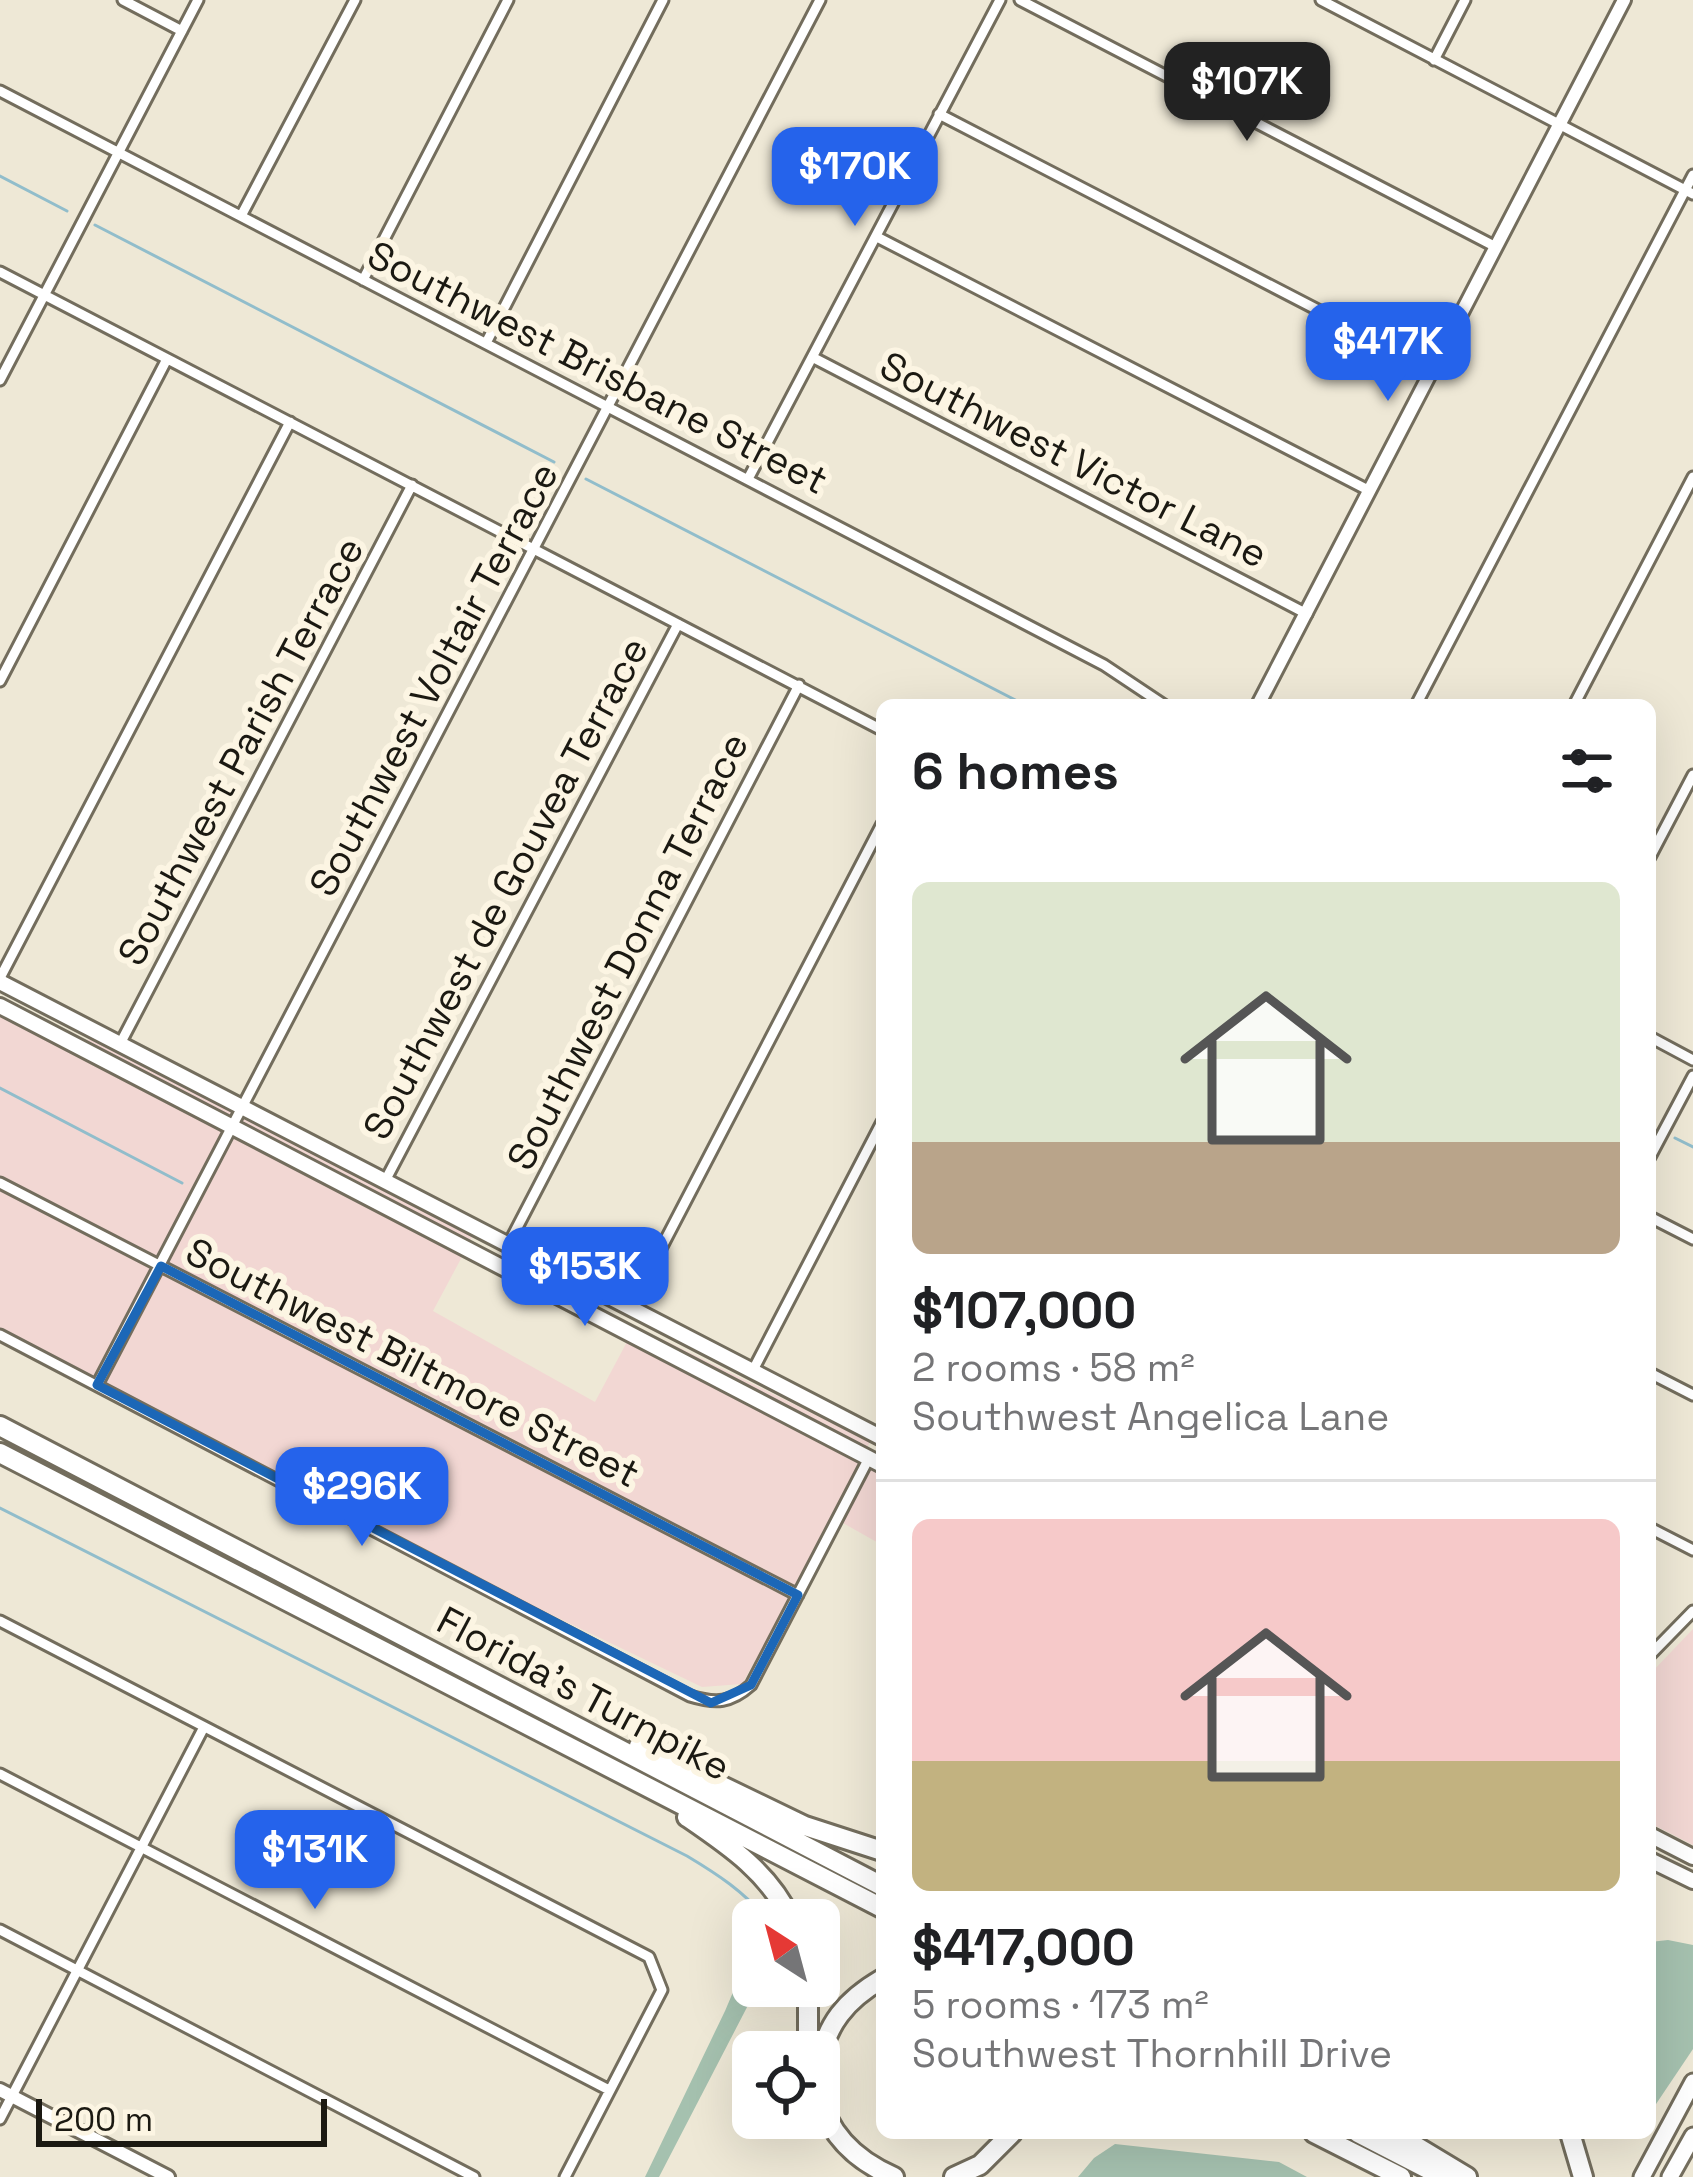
<!DOCTYPE html>
<html lang="en">
<head>
<meta charset="utf-8">
<style>
	body { margin:0; font-family:"Space Grotesk",sans-serif; background:#f2f2f2; color:#202124; height:100vh; display:flex; flex-direction:column; font-size:45px; white-space:nowrap }
	* { box-sizing:border-box; margin:0 }
	p { font-size:39px; color:#757577 }
	.icon { flex:none; width:66px; height:66px; fill:none; stroke:currentColor; stroke-width:2; stroke-linecap:round; stroke-linejoin:round }
	.map { position:relative; flex:1; overflow:hidden }
	.panel { position:absolute; left:876px; top:699px; width:780px; height:1440px; display:flex; flex-direction:column; background:#fff; border-radius:18px; box-shadow:0 12px 48px #0002 }
	.panel>* { flex:none }
	.needle { width:78px; rotate:324deg }
	.buttons { position:absolute; left:732px; top:1899px; display:grid; gap:24px }
	.buttons a { display:grid; place-items:center; width:108px; height:108px; border-radius:18px; background:#fff; box-shadow:0 12px 48px #0002; font-size:60px }
	.scale { position:absolute; left:36px; bottom:30px; width:291px; box-sizing:border-box; padding-left:12px; border:6px solid #1b1912; border-top:0; font-size:33px; line-height:42px; white-space:nowrap; color:#1b1912; -webkit-text-stroke:9px #fcf5e3; paint-order:stroke }
	.price { position:absolute; translate:-50% -102px; padding:0 27px; border-radius:24px; background:#2563eb; color:#fff; font-size:39px; line-height:78px; filter:drop-shadow(0 3px 6px #0008) }
	.price::after { content:''; position:absolute; left:50%; top:72px; width:36px; height:27px; margin-left:-18px; background:inherit; clip-path:polygon(0 0,100% 0,50% 100%) }
	.price.selected { background:#222; color:#fff }
	ul { padding:0; list-style:none }
	li { display:grid; align-content:center; gap:24px; height:636px; padding:0 36px }
	li+li { border-top:3px solid #e0e0e0 }
	li span { display:grid; place-items:center; height:372px; border-radius:18px; color:#555 }
	li>.icon { margin-inline-start:auto }
	span .icon { width:216px; height:216px; fill:#fffc; stroke-width:1 }
	li b { font-size:51px }
	h2 { display:flex; justify-content:space-between; align-items:center; height:144px; padding:0 36px; font-size:51px }
	.map>svg:first-child { display:block }
	.commercial { fill:#f2d7d3 }
	.green { fill:#a5c1af }
	.lines { fill:none; stroke-linecap:round; stroke-linejoin:round }
	.stream { stroke:#91bdcb; stroke-width:3 }
	.minor-casing { stroke:#736d5d; stroke-width:15 }
	.tertiary-casing { stroke:#736d5d; stroke-width:18 }
	.secondary-casing { stroke:#736d5d; stroke-width:20 }
	.primary-casing { stroke:#736d5d; stroke-width:21 }
	.motorway-casing { stroke:#736d5d; stroke-width:24 }
	.minor { stroke:#fff; stroke-width:9 }
	.tertiary { stroke:#fff; stroke-width:12 }
	.secondary { stroke:#fff; stroke-width:14 }
	.primary { stroke:#fff; stroke-width:15 }
	.motorway { stroke:#fff; stroke-width:18 }
	.marked { fill:none; stroke:#1c67b7; stroke-width:9; stroke-linejoin:round }
	.labels { text-anchor:middle; stroke-width:12; stroke-linejoin:round; paint-order:stroke }
	.street-label { font-size:39px; fill:#1b1912; stroke:#fcf5e3 }
</style>
</head>
<body>
<div class="map">
<svg width="1693" height="2177" viewBox="0 0 1693 2177">
	<rect width="100%" height="100%" fill="#eee8d6"/>
	<!-- commercial -->
	<path class="commercial" d="M11 1002 85 1040 95 1039 235 1111 231 1120 6 1003Z
		M0 1012 226 1129 158 1259 0 1177Z
		M245 1116 474 1234 468 1244 240 1125Z
		M236 1134 464 1253 433 1311 595 1402 629 1338 862 1460 796 1588 168 1264Z
		M0 1189 153 1268 94 1378 0 1328Z
		M163 1273 791 1597 742 1684 702 1687 438 1560 104 1383Z
		M664 1340 870 1442 866 1450 657 1341Z
		M871 1465 882 1470V1545L843 1523Z
		M1693 1629V1845L1650 1823V1674Z"/>
	<!-- green -->
	<path class="green" d="M1668 1940 1693 1945V2049L1650 2113V1942Z
		M753 1945V1986H758L659 2177H645L725 2011Z
		M1115 2144 1279 2162 1307 2177H1078L1094 2158Z"/>
	<g class="lines">
		<!-- stream -->
		<path class="stream" d="M0 176 67 211
			M95 225 554 462
			M586 479 1025 705
			M0 1088 182 1183
			M1675 1138 1693 1147
			M0 1508 687 1856C717 1874 745 1892 767 1920"/>
		<defs>
			<path id="minor" d="M123 0 182 31
				M1020 0 1496 247
				M1321 0 1693 194
				M1434 60 1465 0
				M0 91 1104 665 1164 705
				M939 114 1434 370
				M241 216 355 0
				M877 237 1370 491
				M0 272 882 730
				M363 280 508 0
				M486 343 663 0
				M814 358 1307 614
				M0 380 198 0
				M748 479 1000 0
				M0 681 167 359
				M1416 705 1693 175
				M1574 705 1693 477
				M1650 857 1693 775
				M0 978 290 422
				M1650 1037 1693 1060
				M120 1044 412 485
				M1650 1157 1693 1076
				M385 1181 678 624
				M0 1183 798 1595
				M1650 1217 1693 1239
				M508 1245 799 685
				M630 1308 882 824
				M0 1335 690 1696C716 1704 731 1703 751 1685L869 1458
				M752 1372 882 1122
				M1650 1373 1693 1395
				M97 1385 820 0
				M1650 1528 1693 1550
				M0 1621 649 1957 662 1990 565 2177
				M1650 1655 1693 1611
				M0 1774 609 2090
				M0 1930 474 2177
				M0 2119 204 1727"/>
			<path id="tertiary" d="M1258 705 1624 0
				M0 2090 168 2177"/>
			<path id="secondary" d="M0 982 882 1438
				M0 1006 882 1465
				M1650 1835 1693 1857
				M1650 1860 1693 1881"/>
			<path id="primary" d="M1642 2177 1693 2082
				M1670 2177 1693 2136"/>
			<path id="motorway" d="M0 1426 882 1886
				M0 1453 882 1908
				M639 1746 805 1826 882 1851
				M687 1817C728 1845 770 1873 791 1920
				M808 1986V2052
				M819 2065C826 2024 846 2000 882 1979
				M819 2092C827 2134 855 2160 894 2177
				M1314 2133 1401 2177
				M1358 2133 1443 2177
				M1394 2133 1467 2177
				M1570 2133 1583 2177
				M954 2177 980 2165 1012 2133"/>
		</defs>
		<!-- minor casing -->
		<use href="#minor" class="minor-casing"/>
		<!-- tertiary casing -->
		<use href="#tertiary" class="tertiary-casing"/>
		<!-- secondary casing -->
		<use href="#secondary" class="secondary-casing"/>
		<!-- primary casing -->
		<use href="#primary" class="primary-casing"/>
		<!-- motorway casing -->
		<use href="#motorway" class="motorway-casing"/>
		<!-- minor -->
		<use href="#minor" class="minor"/>
		<!-- tertiary -->
		<use href="#tertiary" class="tertiary"/>
		<!-- secondary -->
		<use href="#secondary" class="secondary"/>
		<!-- primary -->
		<use href="#primary" class="primary"/>
		<!-- motorway -->
		<use href="#motorway" class="motorway"/>
	</g>
	<!-- marked area -->
	<path class="marked" d="M161 1266 798 1595 751 1685 711 1703 97 1385Z"/>
	<g class="labels">
		<!-- street labels -->
		<g class="street-label">
			<text transform="translate(598 367) rotate(27)" y="14">Southwest Brisbane Street</text>
			<text transform="translate(1074 459) rotate(27)" y="14">Southwest Victor Lane</text>
			<text transform="translate(433 679) rotate(-62)" y="14">Southwest Voltair Terrace</text>
			<text transform="translate(240 751) rotate(-62)" y="14">Southwest Parish Terrace</text>
			<text transform="translate(505 888) rotate(-62)" y="14">Southwest de Gouvea Terrace</text>
			<text transform="translate(627 951) rotate(-63)" y="14">Southwest Donna Terrace</text>
			<text transform="translate(413 1362) rotate(27)" y="14">Southwest Biltmore Street</text>
			<text transform="translate(584 1693) rotate(28)" y="14">Florida's Turnpike</text>
		</g>
	</g>
</svg>
<div class="buttons">
<a><svg class="needle" viewBox="-14 -14 28 28"><path d="M0-13l5 13h-10z" fill="#e53935"/><path d="M0 13l5-13h-10z" fill="#757577"/></svg></a>
<a><svg class="icon" aria-label="locate" viewBox="0 0 24 24"><circle cx="12" cy="12" r="6"/><path d="M12 2v4M12 18v4M2 12h4M18 12h4"/></svg></a>
</div>
<div class="scale">200 m</div>
<b class="price selected" style="left:1247px;top:144px">$107K</b>
<b class="price" style="left:855px;top:229px">$170K</b>
<b class="price" style="left:1388px;top:404px">$417K</b>
<b class="price" style="left:585px;top:1329px">$153K</b>
<b class="price" style="left:362px;top:1549px">$296K</b>
<b class="price" style="left:315px;top:1912px">$131K</b>
<section class="panel">
<h2>6 homes<svg class="icon" aria-label="filters" viewBox="0 0 24 24"><path d="M4 7h16M4 17h16"/><circle cx="9" cy="7" r="2"/><circle cx="15" cy="17" r="2"/></svg></h2>
<ul>
<li><span style="background:linear-gradient(#dfe7d0 70%,#b9a48a 0)"><svg class="icon" aria-label="home" viewBox="0 0 24 24"><path d="M3 11l9-7 9 7M6 9v11h12V9"/></svg></span><div><b>$107,000</b><p>2 rooms · 58 m²</p><p>Southwest Angelica Lane</p></div></li>
<li><span style="background:linear-gradient(#f6c9c9 65%,#c2b280 0)"><svg class="icon" aria-label="home" viewBox="0 0 24 24"><path d="M3 11l9-7 9 7M6 9v11h12V9"/></svg></span><div><b>$417,000</b><p>5 rooms · 173 m²</p><p>Southwest Thornhill Drive</p></div></li>
</ul>
</section>
</div>
</body>
</html>
